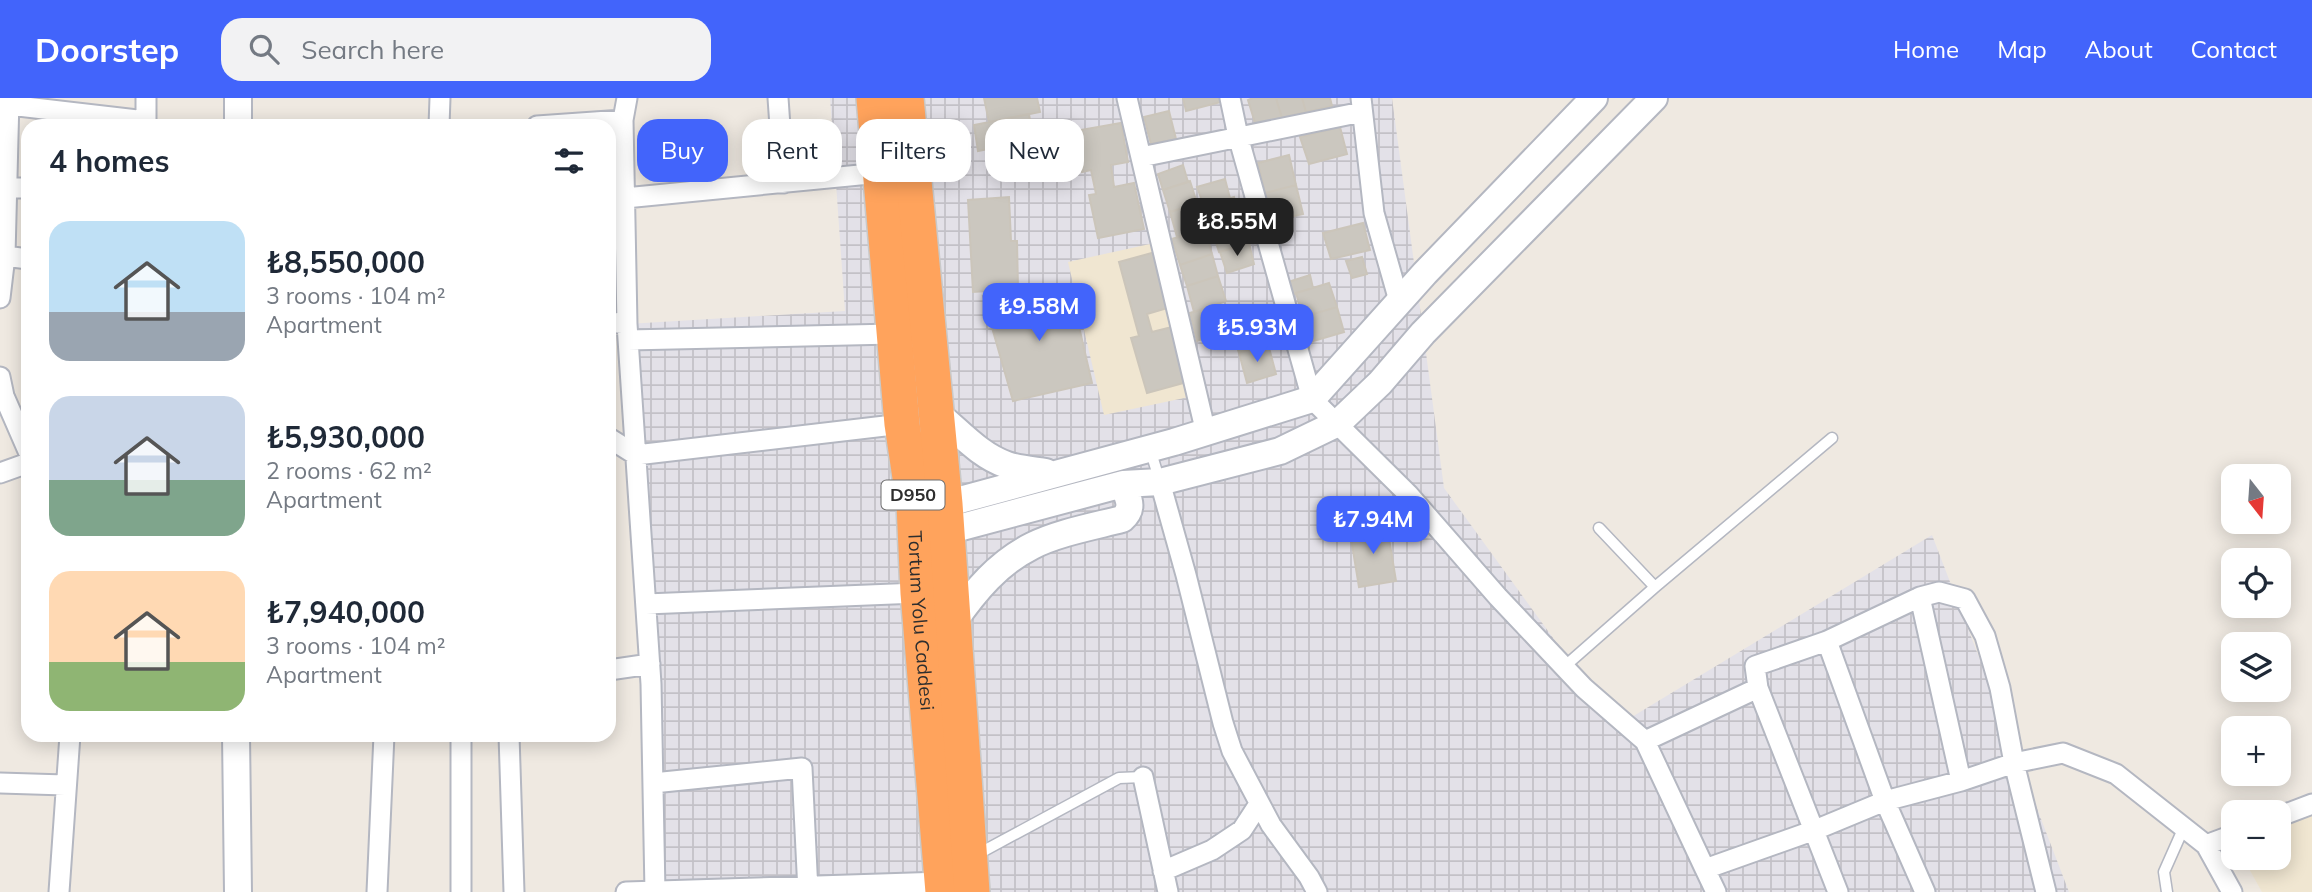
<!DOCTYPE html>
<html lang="en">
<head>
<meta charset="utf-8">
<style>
	body { margin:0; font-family:Mulish,sans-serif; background:#f2f2f3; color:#1f2937; height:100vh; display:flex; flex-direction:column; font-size:26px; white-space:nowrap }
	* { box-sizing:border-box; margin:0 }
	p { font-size:23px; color:#747a83 }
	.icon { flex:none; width:38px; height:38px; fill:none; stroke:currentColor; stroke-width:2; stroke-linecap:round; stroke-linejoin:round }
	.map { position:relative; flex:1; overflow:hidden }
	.side { position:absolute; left:21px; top:21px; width:595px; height:623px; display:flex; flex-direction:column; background:#fff; border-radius:21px; box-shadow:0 4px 18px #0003 }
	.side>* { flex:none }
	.guide { position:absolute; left:637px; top:21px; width:665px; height:63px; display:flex; gap:14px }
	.needle { width:46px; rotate:163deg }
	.tools { position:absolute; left:2221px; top:366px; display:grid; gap:14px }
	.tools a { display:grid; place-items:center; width:70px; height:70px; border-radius:14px; background:#fff; box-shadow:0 4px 18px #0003; font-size:35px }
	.price { position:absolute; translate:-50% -60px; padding:0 16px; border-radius:14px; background:#4264fb; color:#fff; font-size:23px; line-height:46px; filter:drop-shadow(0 2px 4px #0008) }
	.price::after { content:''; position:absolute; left:50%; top:42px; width:21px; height:16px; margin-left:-10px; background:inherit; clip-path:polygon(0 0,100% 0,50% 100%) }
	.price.current { background:#222; color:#fff }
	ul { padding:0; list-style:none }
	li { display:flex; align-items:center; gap:21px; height:175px; padding:0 28px }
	li span { display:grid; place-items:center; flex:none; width:196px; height:140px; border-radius:21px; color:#555 }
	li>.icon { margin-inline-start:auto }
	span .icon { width:84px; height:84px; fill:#fffc; stroke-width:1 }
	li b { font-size:30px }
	h2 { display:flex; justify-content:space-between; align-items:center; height:84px; padding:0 28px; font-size:30px }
	.tag { padding:0 24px; border-radius:21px; background:#fff; box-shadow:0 4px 18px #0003; font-size:24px; line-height:63px }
	.tag.current { background:#4264fb; color:#fff }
	header { display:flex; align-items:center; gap:42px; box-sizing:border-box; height:98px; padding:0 35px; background:#4264fb; color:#fff }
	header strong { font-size:33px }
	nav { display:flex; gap:38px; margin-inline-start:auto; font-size:24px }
	.search { width:490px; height:63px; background:#f2f2f3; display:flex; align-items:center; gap:18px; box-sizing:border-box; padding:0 24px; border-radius:21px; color:#747a83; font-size:26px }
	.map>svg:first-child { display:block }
	.industrial { fill:url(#industrial-grid) }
	.education { fill:#f0e6d1 }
	.building { fill:#cbc7bf; stroke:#cbc5ba; stroke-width:2 }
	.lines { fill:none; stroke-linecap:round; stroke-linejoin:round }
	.lane-casing { stroke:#b4b7c1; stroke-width:13 }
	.street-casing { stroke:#b4b7c1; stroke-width:23 }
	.secondary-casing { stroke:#b4b7c1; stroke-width:30 }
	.highway-casing { stroke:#c9c9c9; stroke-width:38 }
	.lane { stroke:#fff; stroke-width:10 }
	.street { stroke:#fff; stroke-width:19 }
	.secondary { stroke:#fff; stroke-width:26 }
	.highway { stroke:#ffa35c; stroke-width:35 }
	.labels { text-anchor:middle; stroke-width:6; stroke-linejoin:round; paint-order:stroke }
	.shield { fill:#fff; stroke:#6d6d6d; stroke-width:2 }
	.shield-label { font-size:18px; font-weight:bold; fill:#2e2e2e }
	.street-label { font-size:19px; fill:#2e2e2e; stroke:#fff }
</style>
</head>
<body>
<header>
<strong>Doorstep</strong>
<div class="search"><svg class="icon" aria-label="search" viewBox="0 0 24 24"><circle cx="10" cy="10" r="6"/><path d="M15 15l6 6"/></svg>Search here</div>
<nav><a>Home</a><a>Map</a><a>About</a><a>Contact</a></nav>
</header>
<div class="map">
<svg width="2312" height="794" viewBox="0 0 2312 794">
	<defs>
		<pattern id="industrial-grid" width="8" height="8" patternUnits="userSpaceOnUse" patternTransform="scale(1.75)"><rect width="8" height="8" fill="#e3e1e8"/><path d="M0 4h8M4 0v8" fill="none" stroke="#c3c1c7"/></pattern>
	</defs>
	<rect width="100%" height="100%" fill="#efe9e1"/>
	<!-- industrial -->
	<path class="industrial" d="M830 0H1392L1444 390 1617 628 1932 437 2069 794H664L627 226 845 213Z"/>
	<!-- education -->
	<path class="education" d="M1159 144 1189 299 1104 317 1068 164Z
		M2312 717V794H2262L2243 760H2278L2279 730Z"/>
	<!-- building -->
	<path class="building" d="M984 0H1037L1040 14 989 24Z
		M1183 0H1221V4L1186 13Z
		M1253 0H1276L1282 20 1256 28 1248 2Z
		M1276 0H1302L1306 14 1282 20Z
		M1302 0H1330L1332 8 1306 14Z
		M1169 13 1176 41 1151 46 1144 19Z
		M1029 16 1033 42 978 53 974 27Z
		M1121 25 1128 64 1111 67 1114 89 1134 85 1144 131 1098 140 1089 97 1096 96 1091 72 1082 74 1075 33Z
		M1340 29 1347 56 1309 66 1300 39Z
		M1289 57 1296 87 1265 95 1258 65Z
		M1183 67 1188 84 1163 92 1158 76Z
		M1225 81 1230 100 1204 108 1197 89Z
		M1190 83 1197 105 1170 114 1163 92Z
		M1296 87 1303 116 1272 123 1265 95Z
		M1009 99 1011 143H1017L1018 191 973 194 968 102Z
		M1234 99 1241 126 1213 135 1205 108Z
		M1197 105 1205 131 1177 139 1170 114Z
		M1363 125 1370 152 1331 161 1323 135Z
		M1241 126 1246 146 1219 154 1213 135Z
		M1205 131 1212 156 1180 167 1172 141Z
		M1249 145 1254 166 1227 175 1220 154Z
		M1159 153 1174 208 1147 216 1152 234 1172 229 1187 284 1147 295 1131 240 1139 238 1119 164Z
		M1212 156 1218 178 1187 188 1180 167Z
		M1362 159 1367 176 1352 180 1346 163Z
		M1310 177 1313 190 1286 198 1282 186Z
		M1218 178 1226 203 1194 214 1187 188Z
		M1329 185 1337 209 1303 219 1296 195Z
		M1071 194 1092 285 1013 303 983 198Z
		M1215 207 1223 234 1197 243 1190 215Z
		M1337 209 1344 234 1310 244 1303 219Z
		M1261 220 1268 246 1239 255 1231 229Z
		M1268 246 1276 276 1247 285 1239 255Z
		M1387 428 1396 483 1359 489 1350 434Z"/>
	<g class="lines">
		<defs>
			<path id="lane" d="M1150 351 1160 384
				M1599 430 1655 489
				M1564 569 1655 489 1832 340
				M978 756 1119 680 1143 679
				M2167 794 2164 774 2184 729"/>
			<path id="street" d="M9 0 5 158 28 161
				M627 0 623 22 627 226 651 586 655 794
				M778 0 784 85
				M1127 0 1206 335
				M1230 0 1238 38 1312 301 1409 397 1498 499 1584 590 1645 643
				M1361 0 1374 115 1399 203
				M0 6 146 23
				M146 28V0
				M439 28 440 0
				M537 28 623 22
				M1141 59 1362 14
				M0 90H28
				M625 100 880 75
				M0 159 5 158 0 200
				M609 224 627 226
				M628 242 893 236
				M0 279 4 298 28 353
				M609 340 636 357 902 326
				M0 375 28 365
				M1160 384 1186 477 1223 625 1232 653 1271 727 1309 779 1317 794
				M1920 499 1939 494 1965 501 1985 538 2000 590 2014 665 2046 794
				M646 506 918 495
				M1827 543 1920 499 1961 683
				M609 572 650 566
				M461 637V794
				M509 637 514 794
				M1143 679 1168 794
				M0 685 65 687
				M653 685 802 670 808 794
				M2278 719 2312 706
				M2206 747 2233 737
				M1705 771 1645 643 1758 590
				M1163 773 1212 752 1242 732 1259 706
				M59 794 70 637
				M377 794 384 637
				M626 794 943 784
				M1716 794 1705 771 1815 732 1885 703 1961 683 2014 665 2063 655 2116 676 2206 747 2232 794
				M1838 794 1758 590 1755 568 1827 543 1885 703 1925 794"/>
			<path id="secondary" d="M238 0V28
				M935 314C958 332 978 357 1007 367 1019 371 1033 372 1046 374
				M929 406H945L1174 344 1312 301 1425 175 1594 0
				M930 435 947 433 1123 386 1160 384 1280 353 1338 325 1380 285 1423 235 1654 0
				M954 523C975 493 998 465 1032 448 1057 435 1095 428 1122 421 1135 410 1128 400 1123 386
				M236 637 238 794"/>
			<g id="highway">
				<path id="s1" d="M874 0 902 326 914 406 918 495 943 794"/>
				<path d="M906 0 945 406 972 794"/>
			</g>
		</defs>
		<!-- lane casing -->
		<use href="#lane" class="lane-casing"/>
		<!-- street casing -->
		<use href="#street" class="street-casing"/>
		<!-- secondary casing -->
		<use href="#secondary" class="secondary-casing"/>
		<!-- highway casing -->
		<use href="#highway" class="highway-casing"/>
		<!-- lane -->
		<use href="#lane" class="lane"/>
		<!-- street -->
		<use href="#street" class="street"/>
		<!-- secondary -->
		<use href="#secondary" class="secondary"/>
		<!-- highway -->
		<use href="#highway" class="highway"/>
	</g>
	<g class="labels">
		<!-- shield labels -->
		<rect class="shield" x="881.5" y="382.5" width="63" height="29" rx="5"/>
		<g class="shield-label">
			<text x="913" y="403">D950</text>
		</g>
		<!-- street labels -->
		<g class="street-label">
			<text dy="7" stroke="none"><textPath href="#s1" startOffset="525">Tortum Yolu Caddesi</textPath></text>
		</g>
	</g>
</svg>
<div class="tools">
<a><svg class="needle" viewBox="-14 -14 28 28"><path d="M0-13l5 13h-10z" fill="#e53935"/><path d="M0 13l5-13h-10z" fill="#747a83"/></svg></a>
<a><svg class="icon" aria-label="locate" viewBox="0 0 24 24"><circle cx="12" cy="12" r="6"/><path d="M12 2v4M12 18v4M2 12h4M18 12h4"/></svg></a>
<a><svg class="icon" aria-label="layers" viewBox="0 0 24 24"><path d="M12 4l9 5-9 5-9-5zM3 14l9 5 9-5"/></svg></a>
<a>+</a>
<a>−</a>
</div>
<b class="price current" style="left:1237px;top:160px">₺8.55M</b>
<b class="price" style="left:1039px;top:245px">₺9.58M</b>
<b class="price" style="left:1257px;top:266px">₺5.93M</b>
<b class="price" style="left:1373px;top:458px">₺7.94M</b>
<div class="guide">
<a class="tag current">Buy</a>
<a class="tag">Rent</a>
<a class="tag">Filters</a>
<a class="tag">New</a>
</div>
<section class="side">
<h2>4 homes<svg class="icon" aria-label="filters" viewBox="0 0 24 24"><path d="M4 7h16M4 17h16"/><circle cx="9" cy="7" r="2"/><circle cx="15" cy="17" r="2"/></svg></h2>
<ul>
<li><span style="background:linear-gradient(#bfe0f5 65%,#9aa5b1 0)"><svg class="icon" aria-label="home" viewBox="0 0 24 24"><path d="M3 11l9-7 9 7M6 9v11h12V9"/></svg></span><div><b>₺8,550,000</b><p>3 rooms · 104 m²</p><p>Apartment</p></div></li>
<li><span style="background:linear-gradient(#c9d6e8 60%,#7fa58c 0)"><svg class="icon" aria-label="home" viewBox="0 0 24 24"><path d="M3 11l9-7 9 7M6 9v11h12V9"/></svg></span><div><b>₺5,930,000</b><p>2 rooms · 62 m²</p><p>Apartment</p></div></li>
<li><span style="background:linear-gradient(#ffd9b3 65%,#8fb573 0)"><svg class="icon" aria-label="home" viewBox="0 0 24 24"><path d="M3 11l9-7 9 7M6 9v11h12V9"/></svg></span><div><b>₺7,940,000</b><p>3 rooms · 104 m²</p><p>Apartment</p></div></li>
</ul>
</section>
</div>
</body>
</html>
